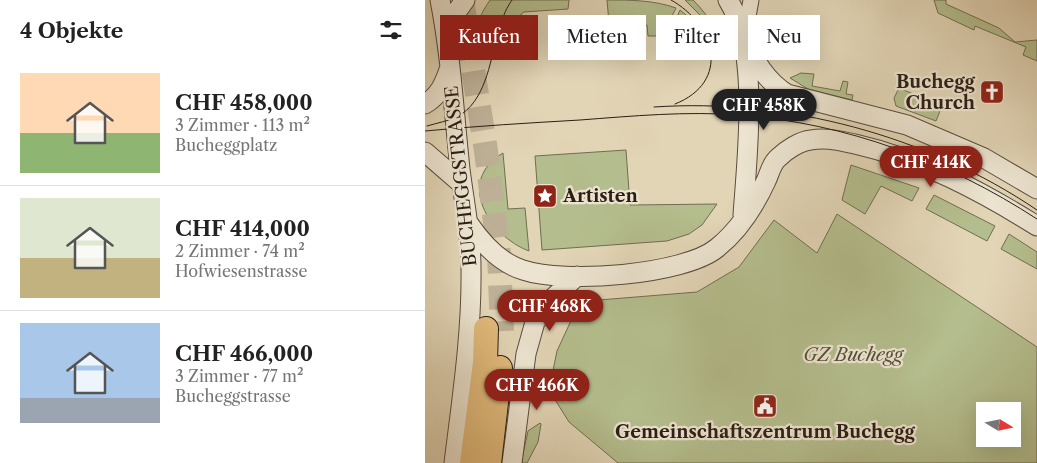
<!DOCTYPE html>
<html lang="de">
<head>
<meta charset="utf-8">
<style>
	body { margin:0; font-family:"Libre Caslon Text",serif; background:#f2f2f2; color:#222; height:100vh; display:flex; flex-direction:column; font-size:19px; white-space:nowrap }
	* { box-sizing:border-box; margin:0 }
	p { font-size:16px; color:#767676 }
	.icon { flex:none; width:28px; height:28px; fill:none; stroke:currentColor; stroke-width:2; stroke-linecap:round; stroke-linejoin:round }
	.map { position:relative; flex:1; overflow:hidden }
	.drawer { display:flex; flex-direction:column; background:#fff; width:425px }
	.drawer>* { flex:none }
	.banner { position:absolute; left:15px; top:15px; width:475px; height:45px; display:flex; gap:10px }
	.needle { width:32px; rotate:100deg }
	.tools { position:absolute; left:551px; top:402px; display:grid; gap:10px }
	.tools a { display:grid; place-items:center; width:45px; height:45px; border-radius:0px; background:#fff; box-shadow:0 5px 20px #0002; font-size:25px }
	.price { position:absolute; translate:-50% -42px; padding:0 11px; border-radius:18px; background:#8f2418; color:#fff; font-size:16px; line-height:32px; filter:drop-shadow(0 1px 2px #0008) }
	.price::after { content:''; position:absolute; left:50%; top:30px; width:15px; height:11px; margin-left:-8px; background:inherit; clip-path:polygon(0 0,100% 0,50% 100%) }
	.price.on { background:#222; color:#fff }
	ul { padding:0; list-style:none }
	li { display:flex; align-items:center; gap:15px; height:125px; padding:0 20px }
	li+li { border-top:1px solid #e0e0e0 }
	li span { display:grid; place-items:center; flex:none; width:140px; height:100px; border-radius:0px; color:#555 }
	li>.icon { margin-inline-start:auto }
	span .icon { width:60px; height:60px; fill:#fffc; stroke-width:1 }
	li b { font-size:21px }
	h2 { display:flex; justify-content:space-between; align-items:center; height:60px; padding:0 20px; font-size:21px }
	.pill { padding:0 18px; border-radius:0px; background:#fff; box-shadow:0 5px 20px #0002; font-size:18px; line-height:45px }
	.pill.on { background:#8f2418; color:#fff }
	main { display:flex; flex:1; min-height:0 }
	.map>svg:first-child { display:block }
	.green { fill:#b4bd8d; stroke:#706e51; fill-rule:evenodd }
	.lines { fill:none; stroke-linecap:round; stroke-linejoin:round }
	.primary-tunnel { stroke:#bdb096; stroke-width:24; stroke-dasharray:24 12; stroke-linecap:butt }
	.minor-casing { stroke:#594c3d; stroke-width:17 }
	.tertiary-casing { stroke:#594c3d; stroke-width:21 }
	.primary-casing { stroke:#2b1e15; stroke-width:26 }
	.minor { stroke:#ece4d0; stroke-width:15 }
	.tertiary { stroke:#ece4d0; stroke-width:19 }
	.primary { stroke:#e1ba7b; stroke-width:24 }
	.tram { stroke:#2b1e15; stroke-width:1 }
	.labels { text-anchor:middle; stroke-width:4.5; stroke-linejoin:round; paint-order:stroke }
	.poi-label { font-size:18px; font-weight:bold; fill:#2b1e15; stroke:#ece4d0; text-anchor:end }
	.street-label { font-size:18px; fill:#2b1e15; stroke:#ece4d0 }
	.park-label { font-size:18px; font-style:italic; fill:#544e39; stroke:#ece4d0 }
</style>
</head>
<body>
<main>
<section class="drawer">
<h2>4 Objekte<svg class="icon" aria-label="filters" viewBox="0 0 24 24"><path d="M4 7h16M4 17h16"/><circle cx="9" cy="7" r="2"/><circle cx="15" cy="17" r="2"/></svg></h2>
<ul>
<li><span style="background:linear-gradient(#ffd9b3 60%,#8fb573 0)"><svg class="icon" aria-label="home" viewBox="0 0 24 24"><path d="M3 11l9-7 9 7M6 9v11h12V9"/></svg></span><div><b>CHF 458,000</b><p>3 Zimmer · 113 m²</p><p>Bucheggplatz</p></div></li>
<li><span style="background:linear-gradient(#dfe7d0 60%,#c2b280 0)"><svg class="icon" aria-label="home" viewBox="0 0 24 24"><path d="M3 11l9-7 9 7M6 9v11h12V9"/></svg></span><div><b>CHF 414,000</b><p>2 Zimmer · 74 m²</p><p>Hofwiesenstrasse</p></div></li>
<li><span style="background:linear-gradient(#a9c7e8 75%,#9aa5b1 0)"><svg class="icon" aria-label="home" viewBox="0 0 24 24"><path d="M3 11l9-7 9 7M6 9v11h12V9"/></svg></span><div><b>CHF 466,000</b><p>3 Zimmer · 77 m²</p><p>Bucheggstrasse</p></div></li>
</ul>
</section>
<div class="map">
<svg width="612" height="463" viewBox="0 0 612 463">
	<rect width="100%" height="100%" fill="#e2d5b6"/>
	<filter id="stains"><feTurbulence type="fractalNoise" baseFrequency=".004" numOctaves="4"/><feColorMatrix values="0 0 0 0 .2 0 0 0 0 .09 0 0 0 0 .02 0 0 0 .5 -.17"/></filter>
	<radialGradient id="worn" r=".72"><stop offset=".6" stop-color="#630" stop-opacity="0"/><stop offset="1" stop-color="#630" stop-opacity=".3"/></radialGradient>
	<!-- green -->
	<path class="green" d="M65 0H144L143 9 99 12 91 19 93 52 76 54 74 59C39 48 49 24 65 0Z
		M182 0C205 0 229 0 251 8L237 36H223L222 25 210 26V37L174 40 172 24 184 23Z
		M260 0H268C280 12 289 24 293 41L288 44 280 20Z
		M509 0H521V4L574 28 590 42 612 40V61L598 55 601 47 550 26 549 30 513 13Z
		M255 10C269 21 277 32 281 49L247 52 243 38Z
		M376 73 389 74 387 86 415 91 418 81 423 82 421 94 428 95 427 100 383 89 365 78Z
		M474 88 517 106 511 121 471 106 469 98Z
		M201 150 205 205 292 204 277 225 264 234 242 241 117 250 110 156Z
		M78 153 83 209 100 208 104 251C64 236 30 181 78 153Z
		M426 165 494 188 487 201 456 186 440 214 417 200Z
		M509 195 570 226 562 241 501 209Z
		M412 214 612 347V463H193L144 422 124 390 132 351 150 312 174 300 272 292 314 267 349 220 392 253ZM588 411V439H560V411Z
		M584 234 612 252V269L576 249Z
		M115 423 116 424 113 442 102 463H96L103 431Z"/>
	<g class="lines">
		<!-- primary-tunnel -->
		<path class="primary-tunnel" d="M37 0 61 151 74 254 77 331"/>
		<defs>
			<path id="minor" d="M319 39 326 0"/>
			<path id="tertiary" d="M15 0C26 56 29 113 35 169 39 202 46 233 46 267 47 333 37 398 29 463
				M303 0C335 50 322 157 318 215
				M20 28 40 0
				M319 39C330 61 341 81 362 94L482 125 559 158 612 189
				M0 104C14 96 19 84 24 70
				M0 152 37 184
				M44 224C57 243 75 263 98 270 139 284 259 275 292 248 313 231 330 205 341 181 345 173 346 164 353 158 361 150 375 141 386 140 401 137 415 141 430 144 496 159 556 191 612 226
				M87 463 101 354 110 322 127 299 152 276"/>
			<path id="primary" d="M47 463 60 363 61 329
				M64 463 75 368"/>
		</defs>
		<!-- minor casing -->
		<use href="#minor" class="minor-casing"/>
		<!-- tertiary casing -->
		<use href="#tertiary" class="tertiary-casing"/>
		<!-- primary casing -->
		<use href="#primary" class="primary-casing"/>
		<!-- minor -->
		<use href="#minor" class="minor"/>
		<!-- tertiary -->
		<use href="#tertiary" class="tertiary"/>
		<!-- primary -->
		<use href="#primary" class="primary"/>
		<!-- tram -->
		<path class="tram" d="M246 0C291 25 306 82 250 104
			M229 107C362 98 501 135 612 210
			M2 126C12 123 23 121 32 117 60 102 65 63 72 36 76 23 79 11 87 0
			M0 131C52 126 103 123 155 120 208 116 261 111 314 115 421 123 523 161 612 219"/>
	</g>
	<!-- icons -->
	<defs>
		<symbol id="church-square" viewBox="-11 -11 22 22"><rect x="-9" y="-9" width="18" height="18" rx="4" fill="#8f2418" stroke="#ece4d0"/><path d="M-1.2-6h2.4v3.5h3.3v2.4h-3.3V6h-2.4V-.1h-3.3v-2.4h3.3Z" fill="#fff"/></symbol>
		<symbol id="sight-square" viewBox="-11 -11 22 22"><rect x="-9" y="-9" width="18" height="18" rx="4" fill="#8f2418" stroke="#ece4d0"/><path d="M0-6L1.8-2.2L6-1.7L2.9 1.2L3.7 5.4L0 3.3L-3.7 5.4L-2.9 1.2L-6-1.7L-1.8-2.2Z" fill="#fff"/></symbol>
		<symbol id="civic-square" viewBox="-11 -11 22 22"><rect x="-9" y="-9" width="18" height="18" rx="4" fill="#8f2418" stroke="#ece4d0"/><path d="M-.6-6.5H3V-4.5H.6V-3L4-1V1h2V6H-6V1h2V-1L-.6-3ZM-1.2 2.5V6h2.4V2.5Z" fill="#fff"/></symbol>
	</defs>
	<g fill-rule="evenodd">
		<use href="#church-square" x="553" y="78" width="28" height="28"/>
		<use href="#sight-square" x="106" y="182" width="28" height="28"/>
		<use href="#civic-square" x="326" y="392" width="28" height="28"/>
	</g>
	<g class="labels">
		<!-- poi labels -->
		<g class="poi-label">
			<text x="550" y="88">Buchegg<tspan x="550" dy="21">Church</tspan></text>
			<text x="138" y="202" text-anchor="start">Artisten</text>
			<text x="340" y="438" text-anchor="middle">Gemeinschaftszentrum Buchegg</text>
		</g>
		<!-- street labels -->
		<g class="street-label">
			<text transform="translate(36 176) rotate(-96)" y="6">BUCHEGGSTRASSE</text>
		</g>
		<!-- park labels -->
		<g class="park-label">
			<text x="428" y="361">GZ Buchegg</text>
		</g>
	</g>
	<rect width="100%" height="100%" filter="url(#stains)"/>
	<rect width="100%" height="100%" fill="url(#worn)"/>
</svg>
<div class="tools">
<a><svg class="needle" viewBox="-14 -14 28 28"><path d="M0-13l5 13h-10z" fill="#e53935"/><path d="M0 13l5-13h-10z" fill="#767676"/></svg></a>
</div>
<b class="price on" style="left:339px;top:131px">CHF 458K</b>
<b class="price" style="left:506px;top:188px">CHF 414K</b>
<b class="price" style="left:125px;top:332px">CHF 468K</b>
<b class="price" style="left:112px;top:411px">CHF 466K</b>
<div class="banner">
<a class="pill on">Kaufen</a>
<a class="pill">Mieten</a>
<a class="pill">Filter</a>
<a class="pill">Neu</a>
</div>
</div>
</main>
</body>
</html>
